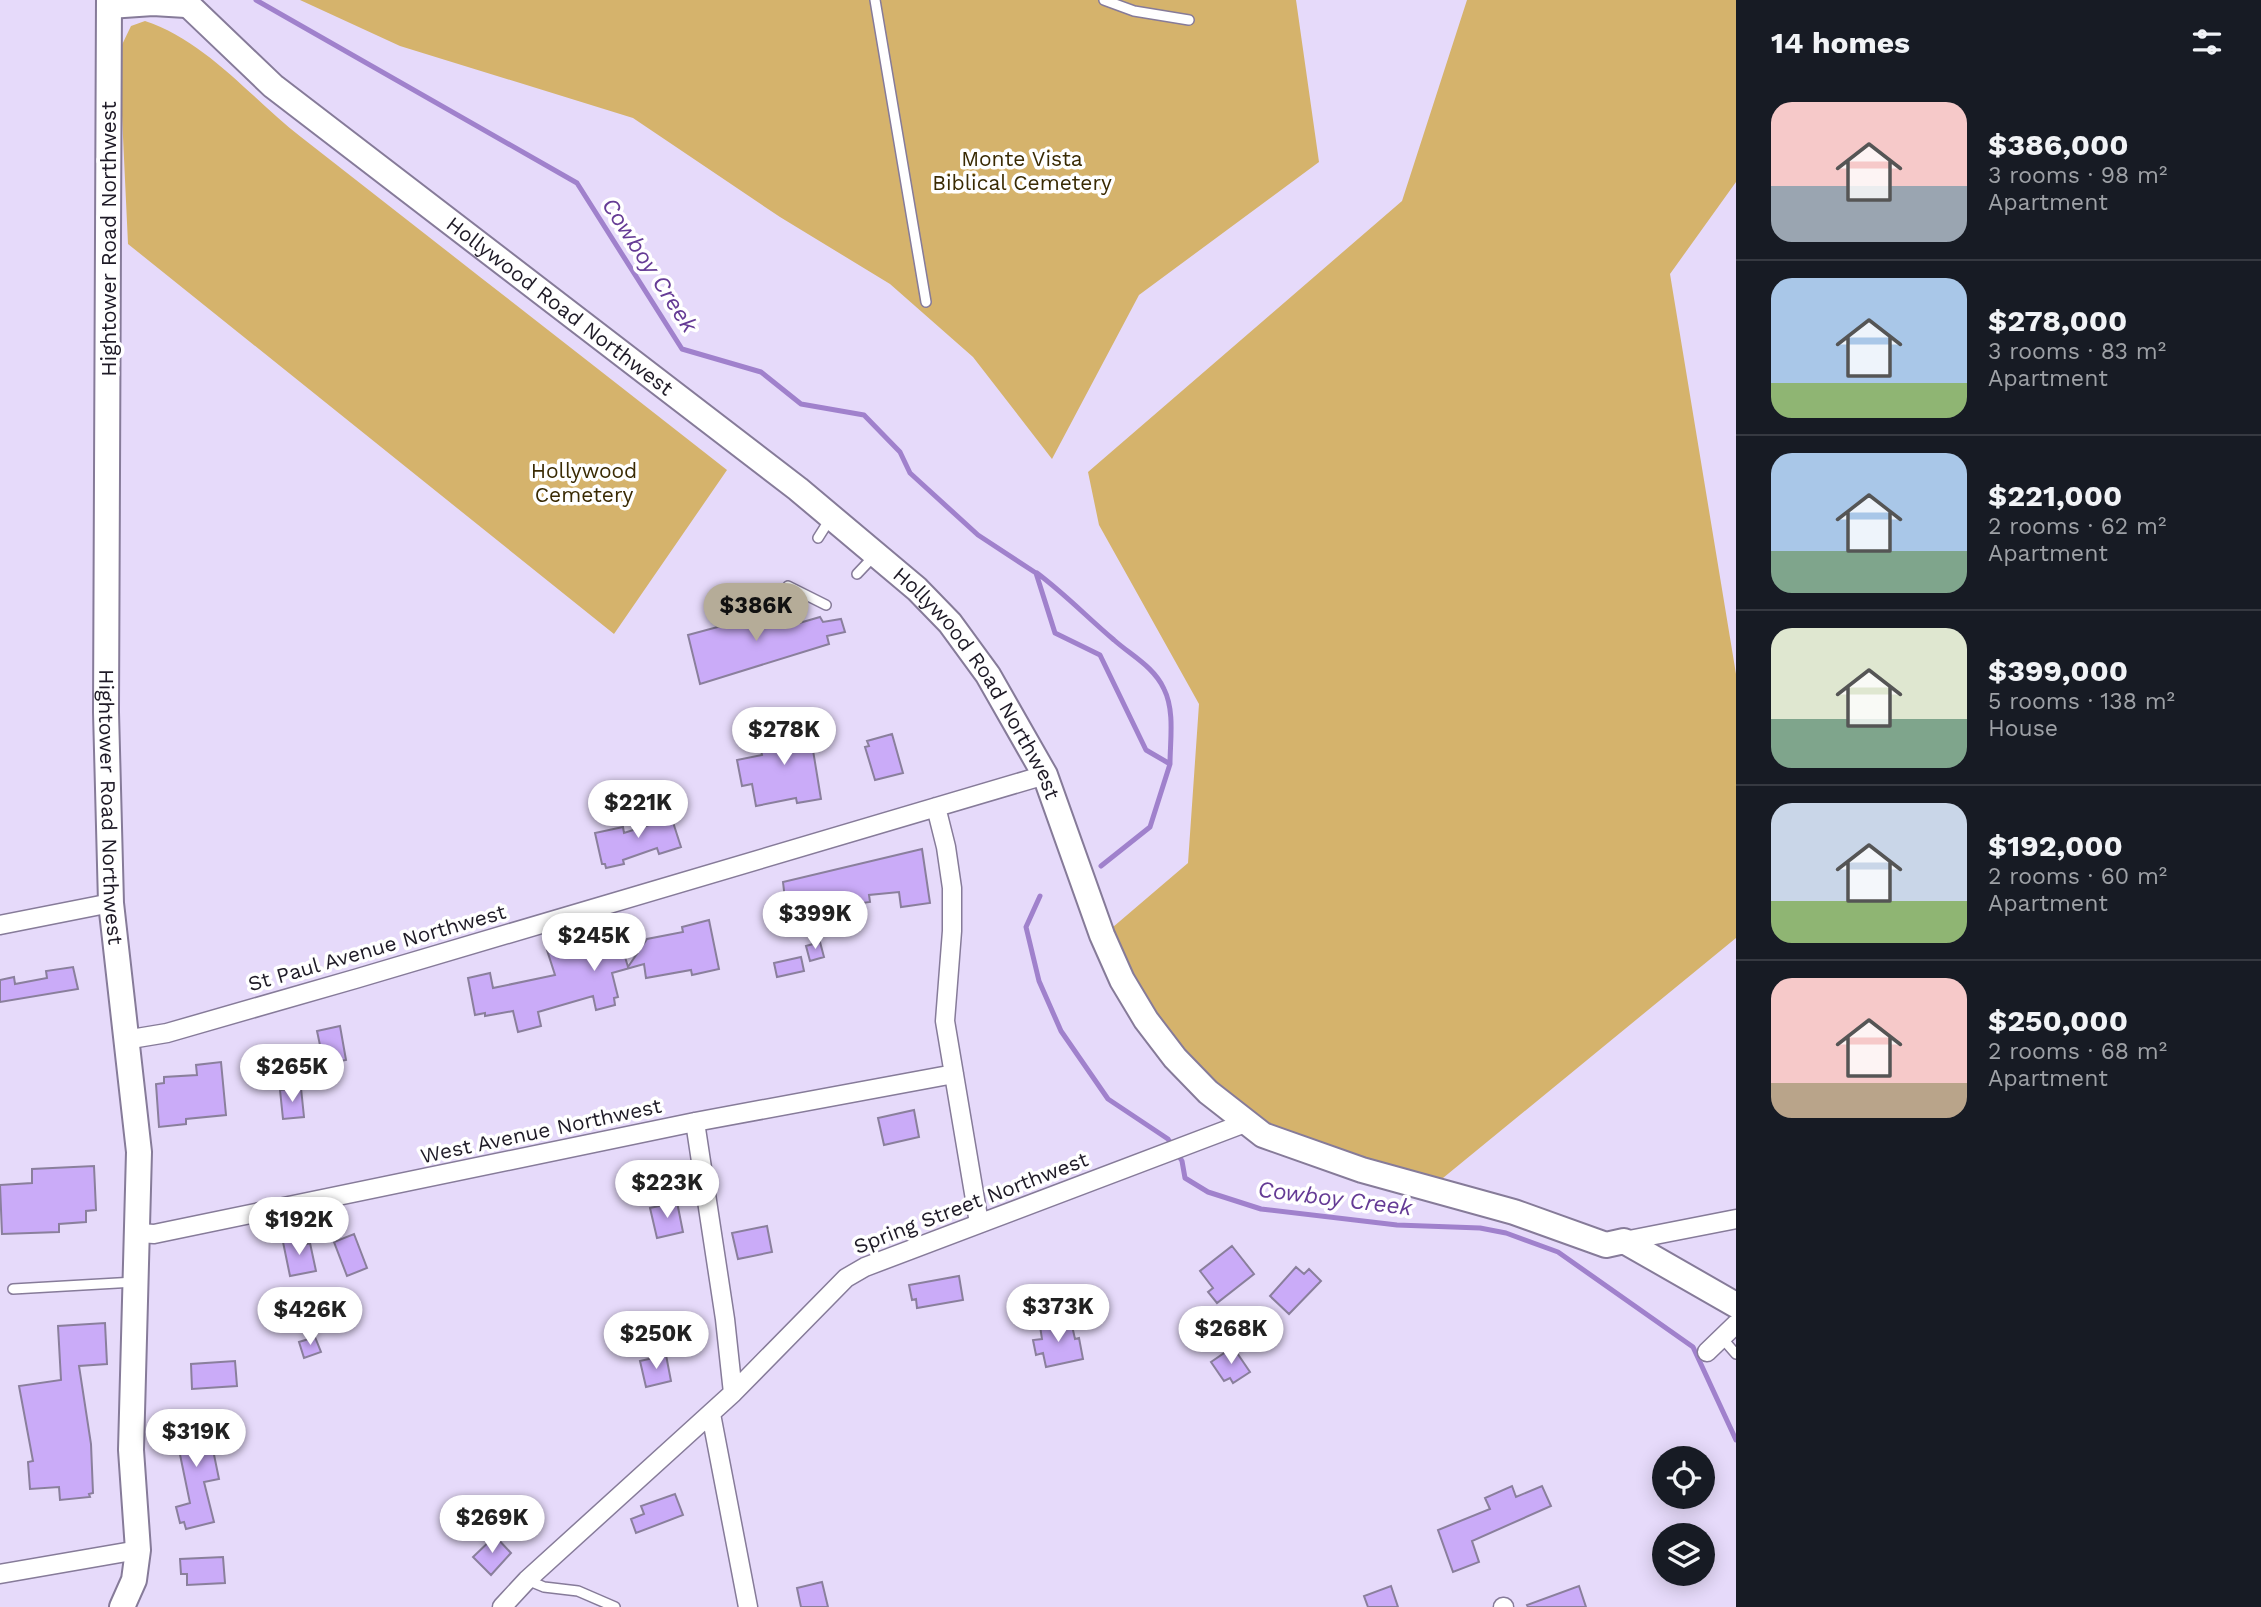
<!DOCTYPE html>
<html lang="en">
<head>
<meta charset="utf-8">
<style>
	body { margin:0; font-family:"Work Sans",sans-serif; background:#20242c; color:#f1f3f6; height:100vh; display:flex; flex-direction:column; font-size:26px; white-space:nowrap }
	* { box-sizing:border-box; margin:0 }
	p { font-size:23px; color:#9ea1a6 }
	.icon { flex:none; width:38px; height:38px; fill:none; stroke:currentColor; stroke-width:2; stroke-linecap:round; stroke-linejoin:round }
	.map { position:relative; flex:1; overflow:hidden }
	.panel { display:flex; flex-direction:column; background:#171b24; width:525px }
	.panel>* { flex:none }
	.fabs { position:absolute; left:1652px; top:1446px; display:grid; gap:14px }
	.fabs a { display:grid; place-items:center; width:63px; height:63px; border-radius:50%; background:#171b24; box-shadow:0 4px 18px #0003; font-size:35px }
	.price { position:absolute; translate:-50% -60px; padding:0 16px; border-radius:24px; background:#fff; color:#222; font-size:23px; line-height:46px; filter:drop-shadow(0 2px 4px #0008) }
	.price::after { content:''; position:absolute; left:50%; top:42px; width:21px; height:16px; margin-left:-10px; background:inherit; clip-path:polygon(0 0,100% 0,50% 100%) }
	.price.on { background:#b5ac98; color:#111 }
	ul { padding:0; list-style:none }
	li { display:flex; align-items:center; gap:21px; height:175px; padding:0 35px }
	li+li { border-top:2px solid #363941 }
	li span { display:grid; place-items:center; flex:none; width:196px; height:140px; border-radius:21px; color:#555 }
	li>.icon { margin-inline-start:auto }
	span .icon { width:84px; height:84px; fill:#fffc; stroke-width:1 }
	li b { font-size:30px }
	h2 { display:flex; justify-content:space-between; align-items:center; height:84px; padding:0 35px; font-size:30px }
	main { display:flex; flex:1; min-height:0 }
	.map>svg:first-child { display:block }
	.green { fill:#d5b36c }
	.lines { fill:none; stroke-linecap:round; stroke-linejoin:round }
	.stream { stroke:#a081cc; stroke-width:5 }
	.building { fill:#caabf8; stroke:#8a7f9c; stroke-width:2 }
	.lane-casing { stroke:#867b99; stroke-width:12 }
	.street-casing { stroke:#867b99; stroke-width:21 }
	.secondary-casing { stroke:#867b99; stroke-width:28 }
	.lane { stroke:#fff; stroke-width:9 }
	.street { stroke:#fff; stroke-width:18 }
	.secondary { stroke:#fff; stroke-width:24 }
	.labels { text-anchor:middle; stroke-width:7; stroke-linejoin:round; paint-order:stroke }
	.park-label { font-size:21px; fill:#392a03; stroke:#fff }
	.street-label { font-size:21px; fill:#1e1a26; stroke:#fff }
	.water-label { font-size:23px; font-style:italic; fill:#653b95; stroke:#fff }
</style>
</head>
<body>
<main>
<div class="map">
<svg width="1736" height="1607" viewBox="0 0 1736 1607">
	<rect width="100%" height="100%" fill="#e6dafa"/>
	<!-- green -->
	<path class="green" d="M300 0H1296L1319 162 1139 295 1052 459 973 357 890 284 780 217 633 118 400 46Z
		M1467 0H1736V182L1670 274 1736 674V938L1421 1196 1251 1135 1170 1046 1106 933 1188 863 1199 704 1099 525 1088 472 1402 201Z
		M145 21C206 41 251 98 301 137 443 248 585 359 727 470L614 634 128 244 119 51 131 26Z"/>
	<g class="lines">
		<!-- stream -->
		<path class="stream" d="M256 0 577 183 682 349 761 372 801 404 864 415 900 452 910 473 978 535 1036 573 1055 633 1100 655 1146 750 1170 764 1150 827 1101 866
			M1037 573C1065 594 1088 618 1114 640 1132 656 1154 667 1164 689 1175 711 1170 741 1170 764
			M1040 896 1026 927 1039 981 1061 1031 1108 1099 1168 1139 1182 1161 1185 1178 1208 1192 1261 1209 1397 1225 1480 1228 1506 1233 1558 1252 1693 1347 1736 1440"/>
	</g>
	<!-- building -->
	<path class="building" d="M784 609 789 626 820 617 823 622 841 619 845 632 827 636 829 644 700 684 688 635Z
		M814 714 817 731 810 732 821 799 797 803 796 798 756 806 752 784 742 786 737 760 762 755 758 735 803 733 800 716Z
		M892 734 903 773 875 780 865 747 869 746 867 741Z
		M661 805 665 818 671 816 681 847 659 854 657 848 623 860 624 864 606 868 605 864H602L595 833 623 827 624 833 652 824 647 809Z
		M922 849 930 903 901 907 899 892 869 895 870 902 847 905 848 908 787 916 783 882Z
		M709 920 719 969 692 975 691 970 646 978 644 964 612 973 618 997 614 998 615 1005 596 1010 593 996 538 1012 541 1026 518 1032 513 1011 485 1016V1013L475 1015 468 978 490 973 493 988 555 975 547 950 616 926 628 967 647 939 683 932 682 927Z
		M820 942 824 957 810 961 806 946Z
		M801 957 804 971 777 977 774 963Z
		M73 967 78 989 0 1002V980L14 977 15 984 47 978 46 971Z
		M340 1026 346 1060 324 1064 317 1031Z
		M221 1062 226 1115 186 1119V1124L159 1127 156 1084 164 1083V1077L197 1075 196 1065Z
		M301 1088 304 1117 283 1119 280 1090Z
		M914 1110 919 1137 884 1145 878 1118Z
		M94 1166 96 1210 86 1211V1222L59 1224V1232L2 1234 0 1185 32 1183V1169Z
		M677 1202 683 1232 657 1238 650 1208Z
		M767 1226 772 1252 738 1259 732 1233Z
		M354 1234 367 1268 347 1276 334 1242Z
		M305 1237 307 1244 310 1243 316 1271 290 1276 283 1242Z
		M1232 1246 1254 1274 1217 1303 1208 1292 1213 1288 1200 1271Z
		M1296 1267 1304 1274 1309 1269 1321 1281 1289 1314 1270 1296Z
		M959 1276 963 1300 917 1308 916 1299 912 1300 909 1285Z
		M1071 1321 1075 1339 1079 1338 1083 1359 1046 1367 1043 1353 1036 1355 1033 1340 1042 1339 1040 1326Z
		M105 1323 107 1364 79 1366 91 1444 93 1493 89 1494 90 1497 60 1500 59 1487 30 1489 28 1462 33 1461 19 1386 61 1380 58 1326Z
		M315 1337 321 1352 304 1358 299 1342Z
		M1233 1347 1250 1372 1233 1383 1230 1378 1224 1381 1211 1362Z
		M666 1355 671 1381 646 1387 640 1361Z
		M235 1361 237 1386 192 1389 191 1364Z
		M211 1418 216 1444 212 1445 219 1479 204 1482 214 1522 186 1529 184 1522 180 1523 176 1507 190 1503 177 1440 171 1441 169 1426Z
		M1512 1486 1516 1497 1542 1486 1551 1506 1472 1541 1479 1562 1453 1572 1438 1530 1490 1509 1485 1498Z
		M675 1494 683 1515 636 1533 631 1519 644 1514 641 1506Z
		M495 1536 511 1553 491 1575 473 1557Z
		M223 1557 225 1583 187 1585V1574H181L180 1559Z
		M822 1582 828 1607H801L797 1588Z
		M1391 1586 1398 1607H1368L1364 1596Z
		M1579 1586 1586 1607H1528L1527 1605Z"/>
	<g class="lines">
		<defs>
			<path id="lane" d="M875 0 926 302
				M1104 0 1134 11 1189 20
				M818 538 830 519
				M857 574 875 555
				M788 586 826 605
				M13 1289 135 1282
				M1722 1338 1736 1354
				M527 1580 544 1587 578 1591 615 1607"/>
			<path id="street" d="M936 807 946 847 952 888V931L945 1021 979 1223
				M0 925 111 903
				M125 1040 167 1033 355 979 1045 775
				M695 1122 725 1319 733 1393
				M139 1233 154 1234 695 1122 954 1074
				M1624 1241 1736 1219
				M1707 1352 1736 1324
				M711 1414 748 1607
				M0 1574 138 1550
				M502 1607 527 1580 733 1393 846 1278 865 1267 1245 1123
				M1503 1607H1504"/>
			<g id="secondary">
				<path id="s1" d="M109 0 106 712 111 903 139 1152 131 1450 138 1550 134 1580 122 1607"/>
				<path id="s2" d="M183 0 273 86 798 489 917 589 950 623 988 675 1045 775 1102 935 1122 980 1146 1020 1175 1058 1208 1092 1263 1135 1362 1170 1514 1212 1606 1245 1624 1241 1736 1305"/>
				<path d="M109 6 153 3 186 5"/>
			</g>
		</defs>
		<!-- lane casing -->
		<use href="#lane" class="lane-casing"/>
		<!-- street casing -->
		<use href="#street" class="street-casing"/>
		<!-- secondary casing -->
		<use href="#secondary" class="secondary-casing"/>
		<!-- lane -->
		<use href="#lane" class="lane"/>
		<!-- street -->
		<use href="#street" class="street"/>
		<!-- secondary -->
		<use href="#secondary" class="secondary"/>
	</g>
	<g class="labels">
		<!-- park labels -->
		<g class="park-label">
			<text x="1022" y="166">Monte Vista<tspan x="1022" dy="24">Biblical Cemetery</tspan></text>
			<text x="584" y="478">Hollywood<tspan x="584" dy="24">Cemetery</tspan></text>
		</g>
		<!-- street labels -->
		<g class="street-label">
			<text transform="translate(109 239) rotate(-90)" y="7">Hightower Road Northwest</text>
			<text dy="7" stroke="none"><textPath href="#s2" startOffset="486">Hollywood Road Northwest</textPath></text>
			<text dy="7" stroke="none"><textPath href="#s2" startOffset="1054">Hollywood Road Northwest</textPath></text>
			<text dy="7" stroke="none"><textPath href="#s1" startOffset="807">Hightower Road Northwest</textPath></text>
			<text transform="translate(377 948) rotate(-16)" y="7">St Paul Avenue Northwest</text>
			<text transform="translate(541 1131) rotate(-12)" y="7">West Avenue Northwest</text>
			<text transform="translate(971 1203) rotate(-21)" y="7">Spring Street Northwest</text>
		</g>
		<!-- water labels -->
		<g class="water-label">
			<text transform="translate(650 265) rotate(57)" y="8">Cowboy Creek</text>
			<text transform="translate(1335 1198) rotate(7)" y="8">Cowboy Creek</text>
		</g>
	</g>
</svg>
<div class="fabs">
<a><svg class="icon" aria-label="locate" viewBox="0 0 24 24"><circle cx="12" cy="12" r="6"/><path d="M12 2v4M12 18v4M2 12h4M18 12h4"/></svg></a>
<a><svg class="icon" aria-label="layers" viewBox="0 0 24 24"><path d="M12 4l9 5-9 5-9-5zM3 14l9 5 9-5"/></svg></a>
</div>
<b class="price on" style="left:756px;top:643px">$386K</b>
<b class="price" style="left:784px;top:767px">$278K</b>
<b class="price" style="left:638px;top:840px">$221K</b>
<b class="price" style="left:815px;top:951px">$399K</b>
<b class="price" style="left:594px;top:973px">$245K</b>
<b class="price" style="left:292px;top:1104px">$265K</b>
<b class="price" style="left:667px;top:1220px">$223K</b>
<b class="price" style="left:299px;top:1257px">$192K</b>
<b class="price" style="left:1058px;top:1344px">$373K</b>
<b class="price" style="left:310px;top:1347px">$426K</b>
<b class="price" style="left:1231px;top:1366px">$268K</b>
<b class="price" style="left:656px;top:1371px">$250K</b>
<b class="price" style="left:196px;top:1469px">$319K</b>
<b class="price" style="left:492px;top:1555px">$269K</b>
</div>
<section class="panel">
<h2>14 homes<svg class="icon" aria-label="filters" viewBox="0 0 24 24"><path d="M4 7h16M4 17h16"/><circle cx="9" cy="7" r="2"/><circle cx="15" cy="17" r="2"/></svg></h2>
<ul>
<li><span style="background:linear-gradient(#f6c9c9 60%,#9aa5b1 0)"><svg class="icon" aria-label="home" viewBox="0 0 24 24"><path d="M3 11l9-7 9 7M6 9v11h12V9"/></svg></span><div><b>$386,000</b><p>3 rooms · 98 m²</p><p>Apartment</p></div></li>
<li><span style="background:linear-gradient(#a9c7e8 75%,#8fb573 0)"><svg class="icon" aria-label="home" viewBox="0 0 24 24"><path d="M3 11l9-7 9 7M6 9v11h12V9"/></svg></span><div><b>$278,000</b><p>3 rooms · 83 m²</p><p>Apartment</p></div></li>
<li><span style="background:linear-gradient(#a9c7e8 70%,#7fa58c 0)"><svg class="icon" aria-label="home" viewBox="0 0 24 24"><path d="M3 11l9-7 9 7M6 9v11h12V9"/></svg></span><div><b>$221,000</b><p>2 rooms · 62 m²</p><p>Apartment</p></div></li>
<li><span style="background:linear-gradient(#dfe7d0 65%,#7fa58c 0)"><svg class="icon" aria-label="home" viewBox="0 0 24 24"><path d="M3 11l9-7 9 7M6 9v11h12V9"/></svg></span><div><b>$399,000</b><p>5 rooms · 138 m²</p><p>House</p></div></li>
<li><span style="background:linear-gradient(#c9d6e8 70%,#8fb573 0)"><svg class="icon" aria-label="home" viewBox="0 0 24 24"><path d="M3 11l9-7 9 7M6 9v11h12V9"/></svg></span><div><b>$192,000</b><p>2 rooms · 60 m²</p><p>Apartment</p></div></li>
<li><span style="background:linear-gradient(#f6c9c9 75%,#b9a48a 0)"><svg class="icon" aria-label="home" viewBox="0 0 24 24"><path d="M3 11l9-7 9 7M6 9v11h12V9"/></svg></span><div><b>$250,000</b><p>2 rooms · 68 m²</p><p>Apartment</p></div></li>
</ul>
</section>
</main>
</body>
</html>
